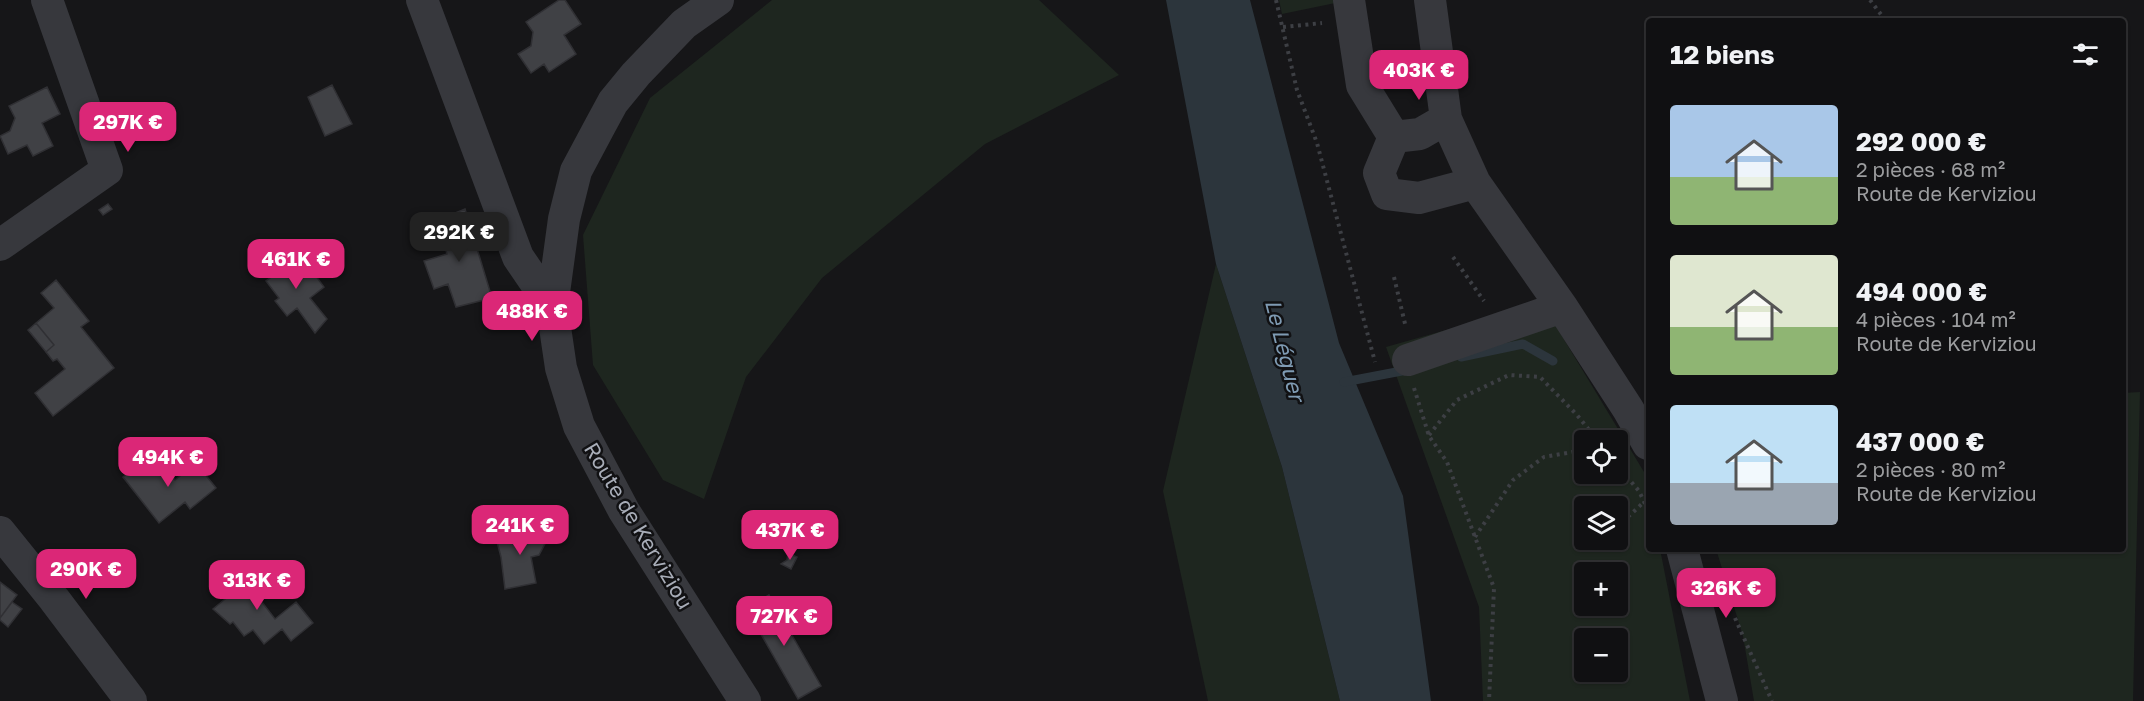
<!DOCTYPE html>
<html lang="fr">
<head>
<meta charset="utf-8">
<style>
	body { margin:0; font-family:"Golos Text",sans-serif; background:#1e1e20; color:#f1f3f6; height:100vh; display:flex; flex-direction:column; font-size:22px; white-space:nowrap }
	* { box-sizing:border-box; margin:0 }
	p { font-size:20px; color:#9c9d9f }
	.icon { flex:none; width:33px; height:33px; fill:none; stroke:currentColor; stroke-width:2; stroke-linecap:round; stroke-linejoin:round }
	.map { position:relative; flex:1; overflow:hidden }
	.drawer { position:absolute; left:1646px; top:18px; width:480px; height:534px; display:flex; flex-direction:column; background:#101012; border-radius:6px; box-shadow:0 2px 4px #0004,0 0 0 2px #303032 }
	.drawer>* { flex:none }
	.controls { position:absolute; left:1574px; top:430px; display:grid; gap:12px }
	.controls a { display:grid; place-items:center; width:54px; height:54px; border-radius:6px; background:#101012; box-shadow:0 2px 4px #0004,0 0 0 2px #303032; font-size:30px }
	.price { position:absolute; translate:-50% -51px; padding:0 14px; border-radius:12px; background:#db2777; color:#fff; font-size:20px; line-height:39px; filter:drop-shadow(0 2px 3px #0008) }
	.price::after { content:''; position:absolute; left:50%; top:36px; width:18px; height:14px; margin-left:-9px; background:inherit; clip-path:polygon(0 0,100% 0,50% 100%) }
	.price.active { background:#222; color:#fff }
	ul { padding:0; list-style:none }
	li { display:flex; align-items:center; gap:18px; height:150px; padding:0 24px }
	li span { display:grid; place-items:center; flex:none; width:168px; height:120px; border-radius:6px; color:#555 }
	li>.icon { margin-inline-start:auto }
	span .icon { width:72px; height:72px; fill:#fffc; stroke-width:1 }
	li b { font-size:26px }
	h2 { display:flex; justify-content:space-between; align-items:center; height:72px; padding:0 24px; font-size:26px }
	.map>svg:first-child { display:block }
	.green { fill:#1e261f; fill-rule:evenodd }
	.water { fill:#2c353c }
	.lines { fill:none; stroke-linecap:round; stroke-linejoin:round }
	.stream { stroke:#2c353c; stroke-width:9 }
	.building { fill:#404145; stroke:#303034; stroke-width:1.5 }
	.path { stroke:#3d3f44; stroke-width:4; stroke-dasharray:3 4.5; stroke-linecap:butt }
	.minor { stroke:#37383d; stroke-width:32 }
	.labels { text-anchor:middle; stroke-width:5; stroke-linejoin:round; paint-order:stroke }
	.street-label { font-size:21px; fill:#a8adb8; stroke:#111113 }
	.water-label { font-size:22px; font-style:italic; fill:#7f9bb3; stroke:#111113 }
</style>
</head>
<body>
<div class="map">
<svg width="2144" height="701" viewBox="0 0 2144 701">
	<rect width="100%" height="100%" fill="#161618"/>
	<!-- green -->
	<path class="green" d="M772 0H1039L1119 75 985 144 822 278 746 377 704 499 663 480 593 365 583 235 650 98Z
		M1279 0H1345V1L1282 14Z
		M1216 264 1282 467 1340 701H1208L1163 491Z
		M1542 303 1644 472 1648 493V549H1660L1690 701H1483L1479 607 1386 347ZM1584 441H1617V474H1584ZM1584 507H1617V540H1584ZM1584 573H1617V606H1584ZM1584 639H1617V672H1584Z
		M2140 392 2133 701H1754L1743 636 1716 549H2122L2123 393Z"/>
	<!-- water -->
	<path class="water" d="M1166 0H1250L1339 343 1403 496 1431 701H1340L1282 467 1216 264Z"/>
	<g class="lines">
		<!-- stream -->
		<path class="stream" d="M1461 357 1523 344 1553 361
			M1344 382 1407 370"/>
	</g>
	<!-- building -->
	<path class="building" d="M559 0H565L581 24 564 35 576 54 549 72 544 64 531 73 518 54 531 46 533 32 526 22Z
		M332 85 352 124 325 136 308 97Z
		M47 87 60 114 42 123 53 146 33 156 27 145 8 154 0 136 10 131 15 118 9 106Z
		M108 204 112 209 103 215 99 210Z
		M465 209 492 298 456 307 448 284 434 289 424 261 447 254 438 220Z
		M284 249 302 274 310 268 324 287 310 298 327 319 315 333 297 308 287 316 275 301 279 298 266 281 278 272 270 261Z
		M56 280 89 321 81 327 114 368 53 416 35 393 65 369 57 359 53 361 46 352 54 345 36 323 54 308 41 293Z
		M36 323 54 345 46 352 28 330Z
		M146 458 152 465 159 460 175 480 196 463 216 488 190 509 185 502 159 523 123 477Z
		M517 523 548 538 539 555 531 557 536 583 505 589 501 557 496 538 513 533Z
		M788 553 797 557 791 569 781 564 787 560Z
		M235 567 275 619 296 602 313 623 291 641 282 629 264 644 253 630 244 636 233 622 230 624 213 609 230 595 218 580Z
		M0 582 17 595 0 618Z
		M769 595 821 686 798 699 746 608Z
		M12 602 22 609 8 627 0 620V618Z"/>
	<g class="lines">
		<!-- path -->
		<path class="path" d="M1276 0 1297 90 1317 143 1375 362
			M1870 0 1886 21
			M1283 27 1322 23
			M1453 257 1484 301
			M1394 277 1406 328
			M1414 388 1429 436 1447 462 1494 588 1489 701
			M1429 435 1457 400 1509 375 1540 377 1577 415 1598 441
			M1617 465 1639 491 1648 510
			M1617 527 1644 502
			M1475 537 1513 480 1544 457 1584 450
			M1735 618 1772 701"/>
		<!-- minor -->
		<path class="minor" d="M422 0 518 257 552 307
			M718 0 684 24 636 74 613 102 600 126 576 171 564 219 552 307 561 368 579 426 624 511 745 701
			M1349 0 1362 85 1394 137
			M1430 0 1446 119 1475 183 1562 307 1628 409 1648 444
			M1394 137 1379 173 1387 194 1419 198 1475 183
			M1394 137 1420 134 1446 119
			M0 245 107 170 47 0
			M1408 360 1562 307
			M0 532 54 599 131 701
			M1682 549 1722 701"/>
	</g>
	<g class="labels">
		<!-- street labels -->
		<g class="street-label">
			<text transform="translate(638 526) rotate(59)" y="7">Route de Kerviziou</text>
		</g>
		<!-- water labels -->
		<g class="water-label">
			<text transform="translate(1285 350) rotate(76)" y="8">Le Léguer</text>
		</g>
	</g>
</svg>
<div class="controls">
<a><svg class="icon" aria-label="locate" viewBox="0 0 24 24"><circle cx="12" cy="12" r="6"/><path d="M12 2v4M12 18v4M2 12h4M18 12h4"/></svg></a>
<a><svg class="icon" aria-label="layers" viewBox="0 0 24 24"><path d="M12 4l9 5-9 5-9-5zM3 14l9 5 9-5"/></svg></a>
<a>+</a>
<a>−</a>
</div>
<b class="price" style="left:1419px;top:101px">403K €</b>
<b class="price" style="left:128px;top:153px">297K €</b>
<b class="price active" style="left:459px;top:263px">292K €</b>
<b class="price" style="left:296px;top:290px">461K €</b>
<b class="price" style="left:532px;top:342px">488K €</b>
<b class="price" style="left:168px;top:488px">494K €</b>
<b class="price" style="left:520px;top:556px">241K €</b>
<b class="price" style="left:790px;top:561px">437K €</b>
<b class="price" style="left:86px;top:600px">290K €</b>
<b class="price" style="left:257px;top:611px">313K €</b>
<b class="price" style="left:1726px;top:619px">326K €</b>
<b class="price" style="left:784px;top:647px">727K €</b>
<section class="drawer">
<h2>12 biens<svg class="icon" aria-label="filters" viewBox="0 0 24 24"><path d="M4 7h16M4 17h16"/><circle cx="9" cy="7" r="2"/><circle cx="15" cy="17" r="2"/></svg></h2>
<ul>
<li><span style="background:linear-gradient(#a9c7e8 60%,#8fb573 0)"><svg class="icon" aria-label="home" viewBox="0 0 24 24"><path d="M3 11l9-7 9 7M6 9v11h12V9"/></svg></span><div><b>292 000 €</b><p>2 pièces · 68 m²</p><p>Route de Kerviziou</p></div></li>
<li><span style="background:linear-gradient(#dfe7d0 60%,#8fb573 0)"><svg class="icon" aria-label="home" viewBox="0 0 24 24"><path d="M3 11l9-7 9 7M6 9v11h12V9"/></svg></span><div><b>494 000 €</b><p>4 pièces · 104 m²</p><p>Route de Kerviziou</p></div></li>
<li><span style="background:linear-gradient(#bfe0f5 65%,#9aa5b1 0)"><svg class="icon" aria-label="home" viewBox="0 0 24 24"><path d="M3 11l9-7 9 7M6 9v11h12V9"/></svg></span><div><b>437 000 €</b><p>2 pièces · 80 m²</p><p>Route de Kerviziou</p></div></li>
</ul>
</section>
</div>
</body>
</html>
